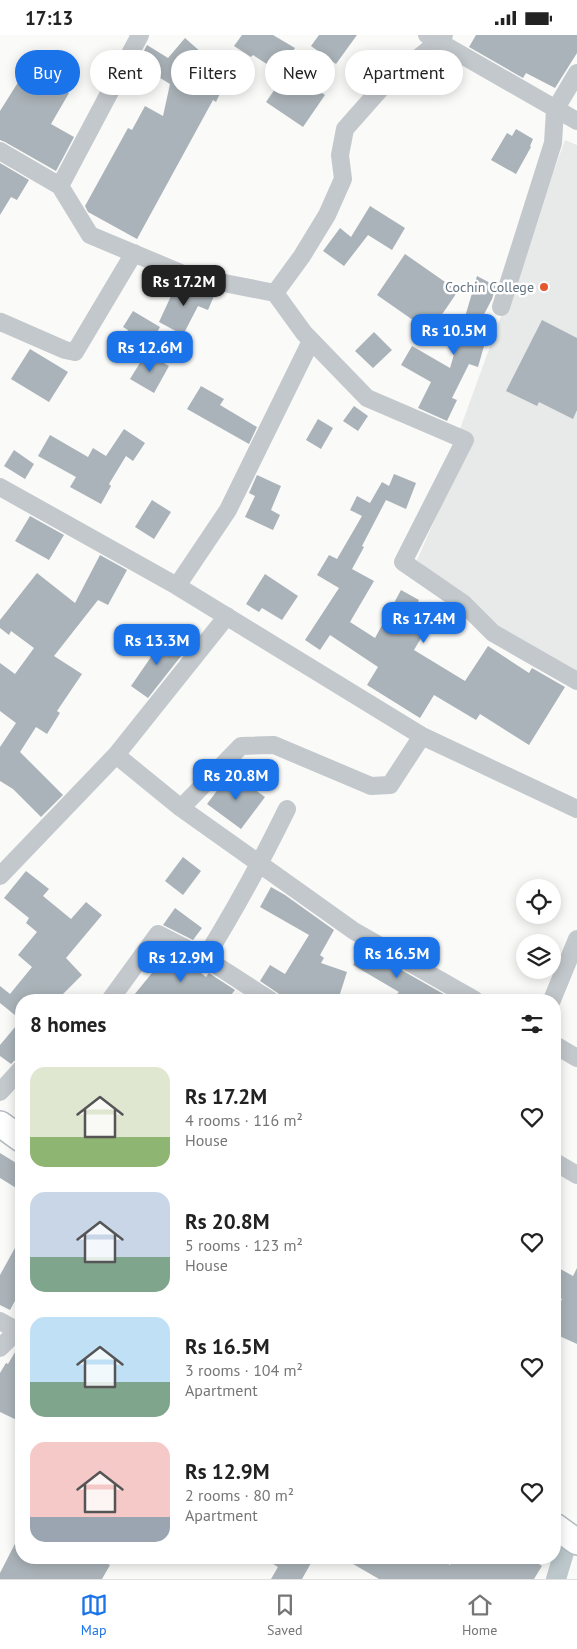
<!DOCTYPE html>
<html lang="en">
<head>
<meta charset="utf-8">
<style>
	body { margin:0; font-family:"PT Sans",sans-serif; background:#f2f2f2; color:#222; height:100vh; display:flex; flex-direction:column; font-size:19px; white-space:nowrap }
	* { box-sizing:border-box; margin:0 }
	p { font-size:16px; color:#767676 }
	.icon { flex:none; width:28px; height:28px; fill:none; stroke:currentColor; stroke-width:2; stroke-linecap:round; stroke-linejoin:round }
	.map { position:relative; flex:1; overflow:hidden }
	.details { position:absolute; left:15px; top:959px; width:546px; height:570px; display:flex; flex-direction:column; background:#fff; border-radius:20px; box-shadow:0 2px 12px #0003 }
	.details>* { flex:none }
	.top-card { position:absolute; left:15px; top:15px; width:548px; height:45px; display:flex; gap:10px }
	.buttons { position:absolute; left:516px; top:844px; display:grid; gap:10px }
	.buttons a { display:grid; place-items:center; width:45px; height:45px; border-radius:50%; background:#fff; box-shadow:0 2px 12px #0003; font-size:25px }
	.price { position:absolute; translate:-50% -42px; padding:0 11px; border-radius:10px; background:#1a73e8; color:#fff; font-size:16px; line-height:32px; filter:drop-shadow(0 1px 2px #0008) }
	.price::after { content:''; position:absolute; left:50%; top:30px; width:15px; height:11px; margin-left:-8px; background:inherit; clip-path:polygon(0 0,100% 0,50% 100%) }
	.price.selected { background:#222; color:#fff }
	ul { padding:0; list-style:none }
	li { display:flex; align-items:center; gap:15px; height:125px; padding:0 15px }
	li span { display:grid; place-items:center; flex:none; width:140px; height:100px; border-radius:15px; color:#555 }
	li>.icon { margin-inline-start:auto }
	span .icon { width:60px; height:60px; fill:#fffc; stroke-width:1 }
	li b { font-size:21px }
	h2 { display:flex; justify-content:space-between; align-items:center; height:60px; padding:0 15px; font-size:21px }
	.chip { padding:0 18px; border-radius:22px; background:#fff; box-shadow:0 2px 12px #0003; font-size:18px; line-height:45px }
	.chip.selected { background:#1a73e8; color:#fff }
	.status { display:flex; justify-content:space-between; align-items:center; height:35px; padding:0 25px; background:#fff; direction:ltr }
	.status svg { height:14px; fill:currentColor }
	.dock { display:flex; justify-content:space-around; align-items:center; height:70px; border-top:1px solid #e0e0e0; background:#fff; font-size:14px; color:#767676 }
	.dock a { display:grid; justify-items:center; gap:2px }
	.dock .selected { color:#1a73e8 }
	.map>svg:first-child { display:block }
	.built { fill:#e8e9e9 }
	.lines { fill:none; stroke-linecap:round; stroke-linejoin:round }
	.canal { stroke:#bbc7cb; stroke-width:20 }
	.building { fill:#aab3b9 }
	.secondary-casing { stroke:#b3babf; stroke-width:28 }
	.street { stroke:#c3c8cc; stroke-width:18 }
	.secondary { stroke:#fff; stroke-width:25 }
	.poi-dot { fill:#e4572e; stroke:#fff; stroke-width:2 }
	.labels { text-anchor:middle; stroke-width:5; stroke-linejoin:round; paint-order:stroke }
	.poi-label { font-size:14px; fill:#657683; stroke:#fff; text-anchor:end }
</style>
</head>
<body>
<div class="status"><b>17:13</b><svg viewBox="0 0 49 12"><path d="M0 12V9h3v3zM5 12V6h3v6zM10 12V3h3v9zM15 12V0h3v12zM26 1h20v11H26zM47 4h2v5h-2z"/></svg></div>
<div class="map">
<svg width="577" height="1544" viewBox="0 0 577 1544">
	<rect width="100%" height="100%" fill="#fafaf8"/>
	<!-- built -->
	<path class="built" d="M565 105 577 110V638L489 588 417 525 472 400 460 394Z"/>
	<g class="lines">
		<!-- canal -->
		<path class="canal" d="M556 1544 565 1514"/>
	</g>
	<!-- building -->
	<path class="building" d="M242 0H273L295 13 279 37 253 20 251 22 234 11Z
		M319 0H357L336 29 311 11Z
		M476 0H577V18L555 53 526 38 523 43 469 12Z
		M185 3 228 41 216 67 213 65 137 204 88 177 85 171 128 93 132 95 145 71 163 81 170 49 137 29 147 10 168 23Z
		M46 28 52 31 53 28 77 42 67 57 69 58 51 89 74 102 56 136 5 107 0 105V76L27 33 39 40Z
		M288 35 325 60 303 92 266 67Z
		M516 94 533 104 530 111 531 112 516 139 491 125 507 98 512 101Z
		M0 128 29 145 17 165 11 162 0 180Z
		M370 171 405 193 392 215 368 200 344 231 323 216 340 193 351 202Z
		M405 219 458 256 430 297 377 260Z
		M477 241 496 251 492 264 480 287 490 290 478 332 469 329 452 363 457 365 447 386 418 373 431 347 401 330 412 311 450 333Z
		M177 248 214 261 208 275 198 271 183 300 159 287Z
		M133 276 160 292 148 313 125 300 128 295 123 292Z
		M542 285 577 303V375L573 384 539 367 537 371 506 356Z
		M374 297 392 315 373 333 355 316Z
		M30 314 68 337 49 367 11 344Z
		M146 318 169 331 154 358 130 344Z
		M201 351 224 364 220 370 257 392 249 409 187 374Z
		M354 371 368 381 358 396 343 386Z
		M318 384 333 393 321 414 306 405Z
		M124 394 145 408 133 426 126 421 109 449 111 451 101 469 70 452 76 442 38 421 50 400 88 422 93 413 106 421Z
		M14 415 34 429 25 444 4 431Z
		M394 439 416 448 406 474 386 465 362 511 364 512 352 534 374 546 350 587 375 603 401 555 419 565 413 576 431 586 414 615 465 646 488 611 529 638 532 633 565 652 529 710 480 679 476 685 434 660 420 683 367 650 378 632 330 600 320 615 305 605 339 553 317 540 329 520 337 524 362 481 350 475 357 461 370 468 382 447 389 451Z
		M257 440 281 451 271 475 280 480 273 495 245 482 255 461 249 458Z
		M152 465 171 477 154 504 135 492Z
		M30 481 64 500 49 525 15 506Z
		M100 520 127 535 108 570 98 565 54 621 82 639 57 676 60 678 47 699 36 692 20 717 63 760 41 782 13 754 0 746V712L16 688 0 676V628L15 639 34 613 11 596 9 600 0 593V585L37 538 75 568Z
		M265 539 298 561 282 585 262 573 259 577 246 569Z
		M160 600 185 616 148 663 131 651 151 622 147 619Z
		M231 737 265 762 241 794 207 769Z
		M183 822 201 836 183 860 165 846Z
		M26 836 49 854 43 861 71 884 86 867 102 880 66 923 82 940 57 965H21V1019L11 1029 0 1021V1010L21 985 0 968V951L10 959 32 932 18 920 37 897 26 888 29 883 4 863Z
		M271 852 285 860 334 895 320 920 324 923 321 928 347 937 338 965H288L260 946 270 930 285 939 309 900 260 872Z
		M175 873 202 893 193 905 163 890Z
		M363 913 454 965H408L397 959 399 957 353 930Z
		M169 917 185 925 206 942 209 938 235 955 227 965H130Z
		M0 1118 21 1131V1156L0 1143Z
		M21 1202V1255L10 1275 0 1270V1240Z
		M555 1231 573 1241 577 1233V1309L555 1299V1279L562 1264 555 1259Z
		M21 1307V1387L0 1377V1338L6 1328 8 1329Z
		M21 1497V1522H97L110 1530 102 1544H0V1538Z
		M262 1522H302L311 1528 302 1544H271L278 1532Z
		M341 1522H437L450 1530 454 1522H543L539 1529 542 1531 534 1544H379Z"/>
	<g class="lines">
		<defs>
			<path id="secondary" d="M0 1089 21 1104
				M555 1491 577 1507"/>
		</defs>
		<!-- secondary casing -->
		<use href="#secondary" class="secondary-casing"/>
		<!-- street -->
		<path class="street" d="M427 0 577 86
			M0 116 60 151 90 200 188 241 275 258 304 298 367 363 465 405 403 527 464 569 493 598 577 646
			M60 151 140 0
			M275 258 302 221 327 180 343 144 340 120 345 94 383 51 438 7 444 0
			M501 272 553 108 555 75 577 38
			M0 288 1 287 65 315 75 317 134 218
			M0 452 177 551 422 701 577 774
			M177 551 228 475 311 306
			M116 720 181 773 241 711 274 710 371 751 390 750 422 701
			M181 773 354 896 475 965
			M0 841 116 720 227 581
			M205 923C235 875 262 825 287 774
			M110 965 158 899 205 923 270 965
			M552 965 577 904
			M555 1010 577 1023
			M0 1057 21 1034
			M555 1127 577 1140
			M0 1286 18 1296
			M0 1313 21 1292"/>
		<!-- secondary -->
		<use href="#secondary" class="secondary"/>
	</g>
	<!-- markers -->
	<circle class="poi-dot" cx="544" cy="252" r="5"/>
	<g class="labels">
		<!-- poi labels -->
		<g class="poi-label">
			<text x="534" y="257">Cochin College</text>
		</g>
	</g>
</svg>
<div class="buttons">
<a><svg class="icon" aria-label="locate" viewBox="0 0 24 24"><circle cx="12" cy="12" r="6"/><path d="M12 2v4M12 18v4M2 12h4M18 12h4"/></svg></a>
<a><svg class="icon" aria-label="layers" viewBox="0 0 24 24"><path d="M12 4l9 5-9 5-9-5zM3 14l9 5 9-5"/></svg></a>
</div>
<b class="price selected" style="left:184px;top:272px">Rs 17.2M</b>
<b class="price" style="left:454px;top:321px">Rs 10.5M</b>
<b class="price" style="left:150px;top:338px">Rs 12.6M</b>
<b class="price" style="left:424px;top:609px">Rs 17.4M</b>
<b class="price" style="left:157px;top:631px">Rs 13.3M</b>
<b class="price" style="left:236px;top:766px">Rs 20.8M</b>
<b class="price" style="left:397px;top:944px">Rs 16.5M</b>
<b class="price" style="left:181px;top:948px">Rs 12.9M</b>
<div class="top-card">
<a class="chip selected">Buy</a>
<a class="chip">Rent</a>
<a class="chip">Filters</a>
<a class="chip">New</a>
<a class="chip">Apartment</a>
</div>
<section class="details">
<h2>8 homes<svg class="icon" aria-label="filters" viewBox="0 0 24 24"><path d="M4 7h16M4 17h16"/><circle cx="9" cy="7" r="2"/><circle cx="15" cy="17" r="2"/></svg></h2>
<ul>
<li><span style="background:linear-gradient(#dfe7d0 70%,#8fb573 0)"><svg class="icon" aria-label="home" viewBox="0 0 24 24"><path d="M3 11l9-7 9 7M6 9v11h12V9"/></svg></span><div><b>Rs 17.2M</b><p>4 rooms · 116 m²</p><p>House</p></div><svg class="icon" aria-label="heart" viewBox="0 0 24 24"><path d="M12 20l-8-8c-3-5 5-10 8-4 3-6 11-1 8 4z"/></svg></li>
<li><span style="background:linear-gradient(#c9d6e8 65%,#7fa58c 0)"><svg class="icon" aria-label="home" viewBox="0 0 24 24"><path d="M3 11l9-7 9 7M6 9v11h12V9"/></svg></span><div><b>Rs 20.8M</b><p>5 rooms · 123 m²</p><p>House</p></div><svg class="icon" aria-label="heart" viewBox="0 0 24 24"><path d="M12 20l-8-8c-3-5 5-10 8-4 3-6 11-1 8 4z"/></svg></li>
<li><span style="background:linear-gradient(#bfe0f5 65%,#7fa58c 0)"><svg class="icon" aria-label="home" viewBox="0 0 24 24"><path d="M3 11l9-7 9 7M6 9v11h12V9"/></svg></span><div><b>Rs 16.5M</b><p>3 rooms · 104 m²</p><p>Apartment</p></div><svg class="icon" aria-label="heart" viewBox="0 0 24 24"><path d="M12 20l-8-8c-3-5 5-10 8-4 3-6 11-1 8 4z"/></svg></li>
<li><span style="background:linear-gradient(#f6c9c9 75%,#9aa5b1 0)"><svg class="icon" aria-label="home" viewBox="0 0 24 24"><path d="M3 11l9-7 9 7M6 9v11h12V9"/></svg></span><div><b>Rs 12.9M</b><p>2 rooms · 80 m²</p><p>Apartment</p></div><svg class="icon" aria-label="heart" viewBox="0 0 24 24"><path d="M12 20l-8-8c-3-5 5-10 8-4 3-6 11-1 8 4z"/></svg></li>
</ul>
</section>
</div>
<nav class="dock">
<a class="selected"><svg class="icon" aria-label="map" viewBox="0 0 24 24"><path d="M3 6l6-2 6 2 6-2v14l-6 2-6-2-6 2zM9 4v14M15 6v14"/></svg>Map</a>
<a><svg class="icon" aria-label="saved" viewBox="0 0 24 24"><path d="M7 4h10v16l-5-4-5 4z"/></svg>Saved</a>
<a><svg class="icon" aria-label="home" viewBox="0 0 24 24"><path d="M3 11l9-7 9 7M6 9v11h12V9"/></svg>Home</a>
</nav>
</body>
</html>
